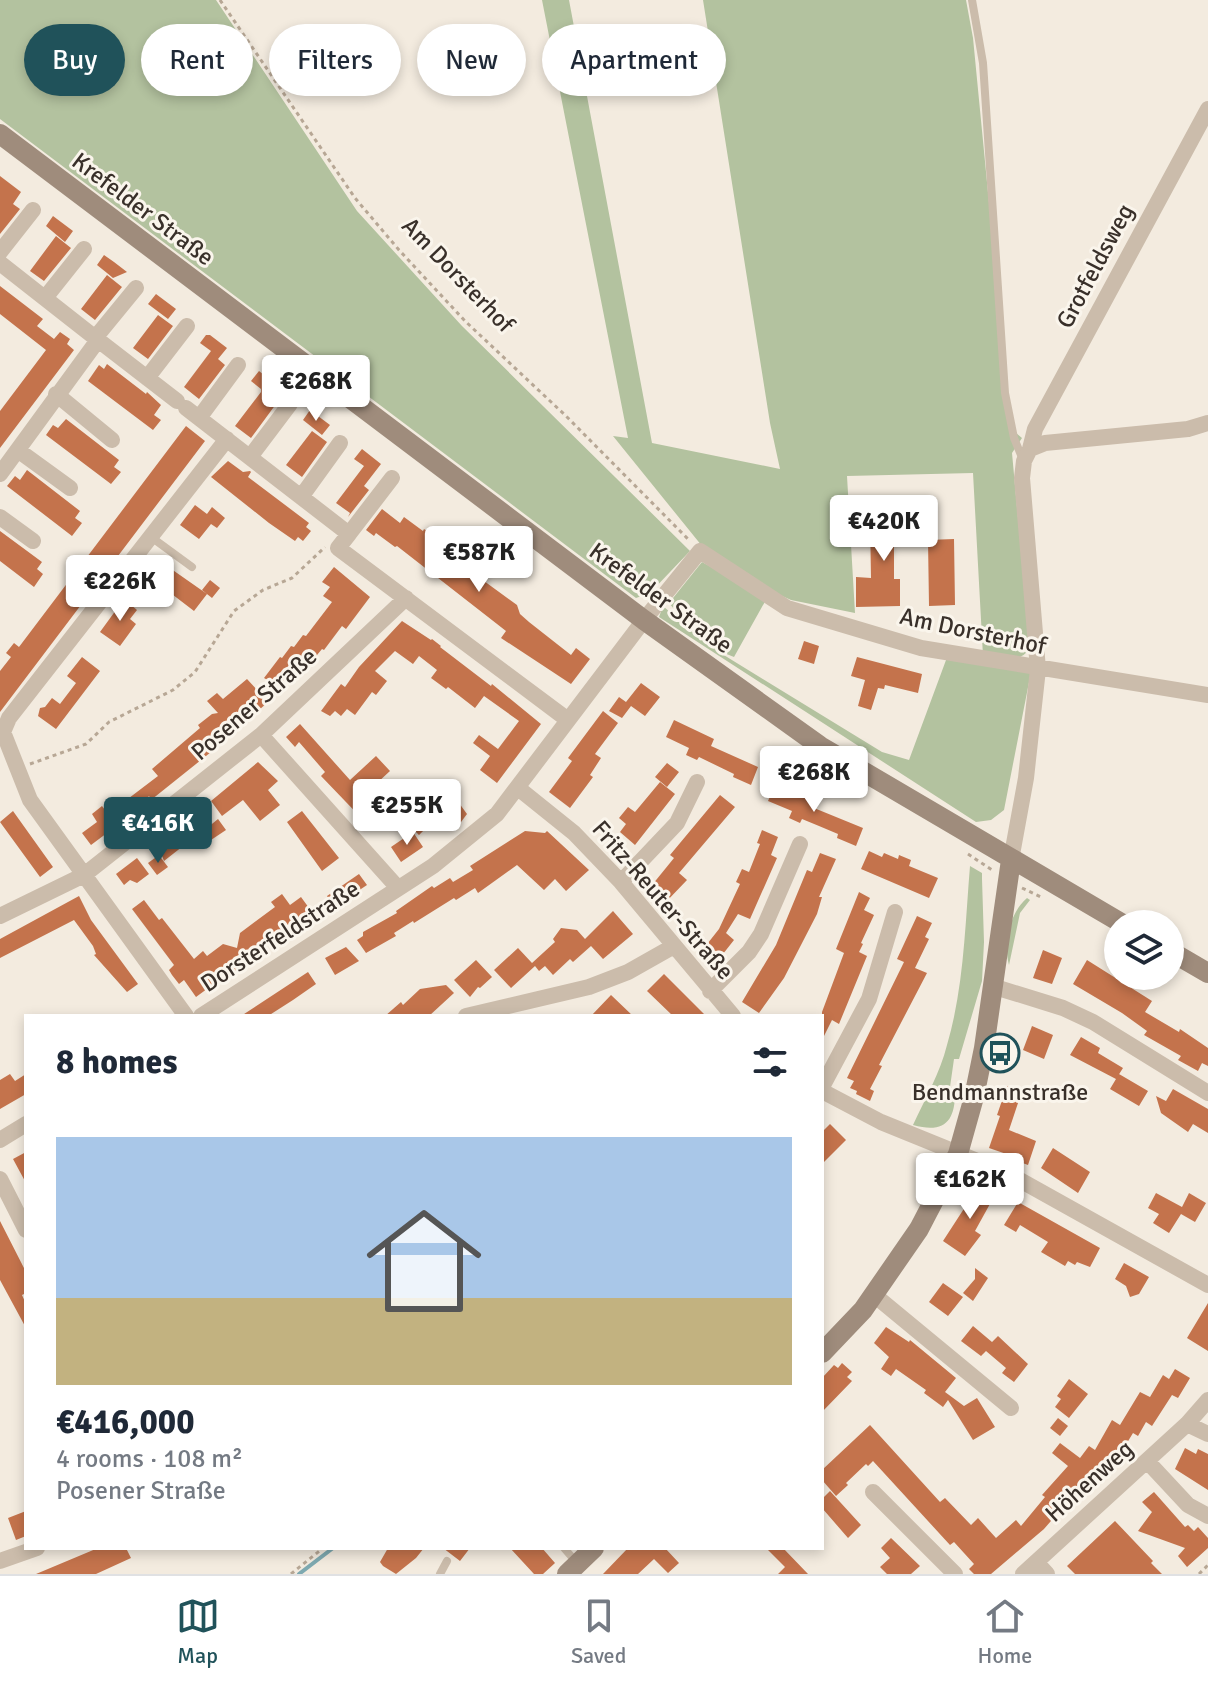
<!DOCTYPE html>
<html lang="en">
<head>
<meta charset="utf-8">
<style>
	body { margin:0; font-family:Signika,sans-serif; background:#f6f6f7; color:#1f2937; height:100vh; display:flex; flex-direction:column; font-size:30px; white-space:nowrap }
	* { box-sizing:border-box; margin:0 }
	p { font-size:26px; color:#747a83 }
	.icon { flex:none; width:44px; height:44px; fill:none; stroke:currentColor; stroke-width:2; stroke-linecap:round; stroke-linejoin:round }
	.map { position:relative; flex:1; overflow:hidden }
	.panel { position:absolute; left:24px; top:1014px; width:800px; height:536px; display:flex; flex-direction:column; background:#fff; border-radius:0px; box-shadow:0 4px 12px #0003 }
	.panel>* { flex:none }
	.top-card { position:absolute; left:24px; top:24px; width:800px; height:72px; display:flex; gap:16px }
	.controls { position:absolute; left:1104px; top:910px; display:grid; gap:16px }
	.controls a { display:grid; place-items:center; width:80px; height:80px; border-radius:50%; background:#fff; box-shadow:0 4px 12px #0003; font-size:40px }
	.price { position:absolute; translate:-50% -68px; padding:0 18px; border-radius:8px; background:#fff; color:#222; font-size:26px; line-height:52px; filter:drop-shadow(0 2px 4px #0008) }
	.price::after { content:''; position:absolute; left:50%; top:48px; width:24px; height:18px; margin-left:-12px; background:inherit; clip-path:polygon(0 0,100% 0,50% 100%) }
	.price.active { background:#20525a; color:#fff }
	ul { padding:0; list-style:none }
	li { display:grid; align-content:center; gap:16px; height:424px; padding:0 32px }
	li span { display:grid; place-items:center; height:248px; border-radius:0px; color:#555 }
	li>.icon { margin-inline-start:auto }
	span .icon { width:144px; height:144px; fill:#fffc; stroke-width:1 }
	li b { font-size:34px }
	h2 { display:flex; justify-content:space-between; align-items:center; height:96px; padding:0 32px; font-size:34px }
	.chip { padding:0 28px; border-radius:36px; background:#fff; box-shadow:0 4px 12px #0003; font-size:28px; line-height:72px }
	.chip.active { background:#20525a; color:#fff }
	.dock { display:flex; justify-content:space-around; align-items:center; height:112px; border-top:2px solid #e0e1e3; background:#fff; font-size:22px; color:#747a83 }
	.dock a { display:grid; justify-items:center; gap:4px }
	.dock .active { color:#20525a }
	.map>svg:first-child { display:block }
	.green { fill:#b3c29f }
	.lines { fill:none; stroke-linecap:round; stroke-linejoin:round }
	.stream { stroke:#7ea9b0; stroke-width:4 }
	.building { fill:#c4734c }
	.path { stroke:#b7a795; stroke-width:3; stroke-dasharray:4 4; stroke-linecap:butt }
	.lane { stroke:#cbbcab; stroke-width:8 }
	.street { stroke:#cbbcab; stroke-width:16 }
	.secondary { stroke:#9f8c7c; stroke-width:20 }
	.labels { text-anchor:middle; stroke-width:6; stroke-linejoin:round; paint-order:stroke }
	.street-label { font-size:24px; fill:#39302a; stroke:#faf5ec }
	.poi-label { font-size:24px; fill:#39302a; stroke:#faf5ec }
</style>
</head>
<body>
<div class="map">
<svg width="1208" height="1574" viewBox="0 0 1208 1574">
	<rect width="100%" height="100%" fill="#f3ebdf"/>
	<!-- green -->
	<path class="green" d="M0 0H216L357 211 462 326 690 551 650 593 636 598 0 119Z
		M542 0H569L652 443 780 469 770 423 703 0H966L973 38 1011 429 1022 438 1012 453 1030 648C1019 665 1001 658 983 656L973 473 847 476 855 613 791 600 771 591 702 546 613 436 628 438Z
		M702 562 767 598 734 657 714 649 882 752 909 760 949 652 1031 672 1004 810 991 820 976 822 659 617 663 606 696 635 669 603Z
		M970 866 982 873V879L984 942 982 981 959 1059H954L950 1087 955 1088C956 1120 946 1134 913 1125 925 1099 940 1073 947 1045 964 987 965 926 970 866Z
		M1027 898 1030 900 1020 913 1009 965C1003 944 1010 912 1027 898Z"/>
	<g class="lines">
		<!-- stream -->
		<path class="stream" d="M299 1574 333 1548"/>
	</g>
	<!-- building -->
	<path class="building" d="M0 176 21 192 13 204 20 209 0 234Z
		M53 216 73 231 65 242 46 226Z
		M56 236 71 248 44 281 30 271Z
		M104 255 114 262 127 272 113 278 107 273 97 265Z
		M107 275 122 287 95 320 81 309Z
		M0 286 43 319 37 326 54 339 60 332 70 339 67 344 74 350 0 448V411L46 350 0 314Z
		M156 294 176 309 168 319 148 304Z
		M158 315 173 326 148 359 133 348Z
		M206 335H210L227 348 218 359 225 365 199 399 184 387 211 351 200 343Z
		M107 364 146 394 147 392 161 405 154 415 161 420 153 430 88 381 99 365 104 369Z
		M259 371 278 386 274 391 277 393 272 400 276 404 251 438 235 426 261 392V389L251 381Z
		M310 410 330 425 322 435 303 420Z
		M66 419 119 460 114 467 121 472 111 484 46 435 53 425 58 428Z
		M186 426 205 441 0 712V671L11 657 6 653 14 643 19 647Z
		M312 431 327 442 302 477 286 465Z
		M362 449 381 464 364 486 369 490 348 517 350 513 336 503 364 466 354 459Z
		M228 461 243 472 250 471 251 472 248 477 309 523 306 527 311 531 303 541 298 537 295 541 269 523 211 477Z
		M27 470 80 511 75 518 82 523 72 536 7 486 15 476 20 480Z
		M195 505 207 514 212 507 225 518 217 528 211 524 199 539 180 525Z
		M382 509 400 523 404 517 423 531 424 529 433 536 430 540 448 552 450 549 456 553 459 549 482 566 478 571 487 577 484 581 517 605 520 614 529 622 571 655 576 648 590 659 571 684 501 638 506 631 397 546 395 547 376 533 374 536 366 530Z
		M870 519H918L919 540 894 541V579H900V606L856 607V577L871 578Z
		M0 531 42 562 37 569 43 574 34 587 0 561Z
		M954 539 955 605 929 606 928 540Z
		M157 559 207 594 194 611 164 588 161 592 142 578Z
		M334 567 370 597 346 629 342 626 324 650 322 649 312 661 310 660 300 672 298 671 282 688 264 678 280 657 282 658 291 646 294 647 303 635 306 636 332 602 323 596 330 587 322 582Z
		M210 580 220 588 212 598 202 590Z
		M124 599 137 610 130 619 136 624 120 646 100 632Z
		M402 621 431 640 432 639 441 646 440 647 491 686 492 684 541 724 497 783 480 770 490 756 473 743 479 735 498 749 519 721 484 696 475 708 448 687 446 689 431 678 437 670 419 656 413 664 395 651 375 671 387 681 376 695 372 692 355 715 347 709 341 716 335 711 330 716 321 711 341 684 345 687 359 667Z
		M804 641 819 646 814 664 798 659Z
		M82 657 100 671 56 729 38 716 40 708 45 707 52 698 60 704 76 683 67 676Z
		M857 657 922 674 918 693 885 685 884 689 878 688 871 710 858 706 865 680 851 676Z
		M247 679 268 702 248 720 239 711 223 725 231 736 151 800 149 796 139 809 91 845 82 833 97 822 92 814 102 806 108 814 158 776 152 769 200 728 198 725 212 714 218 713 207 701 217 693 223 699Z
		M641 683 660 697 645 716 631 706 622 718 609 711 619 697 626 702Z
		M603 711 618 723 595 754 601 758 590 775 593 777 570 808 549 792 572 761 568 758Z
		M674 720 714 739 711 746 758 767 751 785 733 777 734 774 699 757 697 760 686 755 689 748 666 737Z
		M300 724 350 780 376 756 390 771 376 784 391 800 369 826 321 776 325 772 299 742 295 747 286 737Z
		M258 762 278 781 268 790 280 805 260 821 243 800 222 816 211 801Z
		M667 763 679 772 667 787 655 777Z
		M660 782 675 794 635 845 620 832 626 824 619 818 628 807 635 812Z
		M776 783 817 800 814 808 863 828 856 846 837 838 838 834 819 826 802 819 800 823 789 818 792 811 768 801Z
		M720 795 735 807 679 873 687 880 664 904 648 890 674 858 670 855Z
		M459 803 467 814 461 822 446 830 438 819Z
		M13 811 53 867 40 877 0 822Z
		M302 811 339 858 322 871 287 822Z
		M192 816 207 828 218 819 226 830 199 848 192 839 164 861 157 843Z
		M420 816 429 825 419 835 410 826Z
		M762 830 778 837 771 855 777 858 750 919 738 914 726 933 734 940 719 959 704 948 719 929 740 884 736 882 742 869 749 872 760 844 757 843Z
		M525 831 545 833 547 831 589 870 566 891 555 879 544 890 517 865 478 893 475 888 456 900 454 898 414 923 413 921 394 933 396 936 366 953 357 940 363 936V932L397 913 396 911 432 886 434 888 450 878 453 882 473 870 470 866Z
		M413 832 423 847 401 862 391 847Z
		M869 851 882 857 884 853 898 859 899 855 911 860 909 866 938 878 929 898 861 869Z
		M820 853 836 859 819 897H822L817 914 784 978 759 1013 742 1002 776 945 807 870 812 872Z
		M159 855 168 867 157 875 148 863Z
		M137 858 149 874 137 883 130 880 124 885 116 874Z
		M359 874 367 885 334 907 327 896Z
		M859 892 870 898 864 910 874 915 861 943 863 944 859 952 867 956 839 1024 832 1020 822 1040V1012L844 953 836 949Z
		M282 894 290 905 301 897 317 919 306 927 302 924 276 943 273 937 251 953 256 958 231 974 230 972 196 997 184 980 179 984 172 975 169 970 174 965 132 909 144 900 159 920 162 918 194 959 203 951 207 956 223 944 237 948 240 933 275 907 271 902Z
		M79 896 91 920 138 984 127 992 94 955 96 954 93 946 74 920 0 958V939Z
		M613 911 633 934 603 959 591 946 573 962 570 959 553 975 545 966 539 971 535 966 511 988 494 970 518 948 532 963 555 942 553 939 561 928 577 930 585 939Z
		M917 916 932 923 925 937 929 939 915 968 927 973 879 1065 882 1066 870 1089 874 1091 870 1101 856 1094 857 1091 850 1088 854 1081 847 1078 904 962 897 959Z
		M346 947 359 961 335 975 325 958Z
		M1043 950 1062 958 1052 984 1033 978Z
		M476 960 492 977 480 988 478 987 470 997 454 980Z
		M1087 960 1152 1001 1145 1012 1179 1032 1180 1029 1208 1048V1066L1202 1063 1198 1071 1178 1060 1181 1056 1144 1035 1147 1031 1122 1013 1073 984Z
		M308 972 316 984 293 1000 268 1016H241Z
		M664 974 706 1016H673L647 991Z
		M446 985 454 993 429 1016H385L401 1002 403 1005 420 989Z
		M611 995 633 1016H591Z
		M1032 1026 1053 1035 1044 1059 1023 1050Z
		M1081 1037 1100 1048 1098 1053 1123 1068 1116 1079 1119 1074 1148 1091 1139 1106 1110 1089 1116 1079 1070 1055Z
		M10 1074 15 1081 26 1074V1094L0 1109V1080Z
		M1007 1086 1022 1091 1009 1130 1036 1141 1028 1165 1017 1161 1018 1158 989 1148 1000 1116 997 1115Z
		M1173 1089 1208 1109V1133L1193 1124 1188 1132 1161 1113 1156 1096 1166 1101Z
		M830 1124 846 1140 822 1164V1132Z
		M1053 1148 1090 1172 1078 1193 1041 1168Z
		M26 1152V1183L13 1159Z
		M980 1184 996 1193 975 1231 981 1235 965 1256 943 1241Z
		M1156 1193 1182 1207 1189 1193 1206 1203 1195 1222 1181 1214 1169 1233 1153 1223 1159 1214 1148 1208Z
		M1018 1202 1100 1248 1090 1267 1077 1262 1075 1265 1068 1261 1065 1266 1041 1252 1048 1242 1020 1225 1016 1232 1004 1225Z
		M0 1221 26 1272V1293L22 1295 26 1304V1328L0 1280Z
		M1124 1263 1149 1277 1139 1294 1130 1297 1126 1286 1115 1279Z
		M975 1268 988 1278 973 1301 963 1293 975 1279Z
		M943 1283 963 1297 948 1316 929 1302Z
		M1208 1303V1351L1187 1338Z
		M973 1326 992 1342 998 1336 1028 1364 1014 1382 1002 1373 1006 1368 986 1351 981 1356 961 1341Z
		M886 1327 909 1342 910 1340 956 1378 945 1392 964 1406 977 1398 995 1427 973 1440 948 1400 943 1407 924 1393 926 1390 896 1369 891 1376 881 1369 889 1357 874 1343Z
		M842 1363 852 1372 847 1377 852 1381 822 1412V1378L834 1365 838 1368Z
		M1175 1369 1190 1378 1178 1398 1172 1395 1152 1426 1146 1422 1138 1436 1133 1433 1119 1456 1115 1453 1089 1487 1084 1483 1044 1529 991 1574H974L969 1569 974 1564 954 1542 950 1545 873 1461 868 1466 866 1464 846 1483 848 1485 836 1496 822 1480V1470L870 1425 940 1502 945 1498 971 1525 978 1518 996 1538 1016 1520 1021 1526 1045 1497 1042 1495 1068 1466 1052 1453 1060 1443 1080 1458 1089 1446 1095 1450 1112 1420 1120 1425 1140 1392 1150 1397 1163 1375 1169 1379Z
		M1069 1379 1088 1394 1069 1418 1055 1407 1061 1399 1057 1396Z
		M1058 1418 1068 1426 1060 1436 1050 1428Z
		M1185 1448 1196 1454 1198 1449 1208 1454V1490L1175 1469Z
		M830 1491 861 1525 848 1538 822 1508V1499Z
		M1154 1492 1185 1527 1188 1525 1194 1531 1198 1527 1208 1538V1548L1187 1567 1178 1556 1185 1548 1138 1531 1152 1512 1142 1502Z
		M26 1511V1536L16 1540 8 1518Z
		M1115 1521 1153 1561 1151 1563 1162 1574H1075L1067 1566Z
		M891 1538 920 1566 911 1574H887L880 1567 890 1558 881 1548Z
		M98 1548H126L131 1558 96 1574H36Z
		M388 1548H424L416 1558 396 1574 383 1566 380 1562Z
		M443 1548H470L460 1561Z
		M510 1548H542L555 1563 543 1574H534Z
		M628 1548H665L679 1563 668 1573 654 1559 638 1574H603Z
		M766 1548H783L808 1574H778L785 1567Z"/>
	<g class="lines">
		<!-- path -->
		<path class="path" d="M220 0 355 198 399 250 465 321 566 416 689 540
			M30 764 86 744 109 722 173 690 195 672 234 611 263 590 292 578 325 547
			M968 854 992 870
			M1022 888 1041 897
			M291 1574 323 1548
			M1199 1574 1208 1565"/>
		<!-- lane -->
		<path class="lane" d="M972 0 983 63 1005 393 1014 438 1023 460
			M151 537 192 567
			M564 1548 577 1563
			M440 1574 447 1561"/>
		<!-- street -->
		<path class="street" d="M0 252 33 210
			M0 263 98 340 0 474
			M45 298 84 249
			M95 338 136 288
			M98 340 177 401
			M147 378 187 326
			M56 394 112 440
			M186 408 349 534 338 548 568 720
			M199 418 238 365
			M1030 449 1035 429 1208 109
			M19 451 70 488
			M250 457 290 404
			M301 497 340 443
			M0 517 33 541
			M349 534 392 478
			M261 735 398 888
			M518 788 574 833 621 882 733 1016
			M1011 860 1026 778 1038 669 1022 478 1024 461 1030 449 1045 443 1188 429 1208 423
			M621 882 677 823 697 782
			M0 916 84 875 261 735 406 598
			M995 987 1063 1008 1093 1022 1208 1093
			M710 991 749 952 761 934 800 844
			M186 1016 30 800 3 732 9 718 227 439
			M201 1016 433 866 497 814 644 620 700 551 787 608 921 648 1208 695
			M466 1016 589 987 628 972 674 946
			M822 1087 869 999 895 912
			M822 1091 881 1122 1009 1174 1208 1285
			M0 1140 26 1124
			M0 1179 26 1230
			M873 1294 1011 1408
			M1187 1424 1208 1434
			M1147 1461 1188 1505 1208 1516
			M873 1492 955 1574
			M0 1561 37 1548
			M1036 1562 1047 1574
			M1023 1574 1187 1424 1208 1400"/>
		<!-- secondary -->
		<path class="secondary" d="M0 134 644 620 820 746 1123 924
			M1170 951 1208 973
			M822 1353 863 1310 919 1229 958 1154 974 1097 984 1048 1011 860
			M567 1574 594 1548"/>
	</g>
	<!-- icons -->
	<defs>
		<symbol id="bus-ring" viewBox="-11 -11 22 22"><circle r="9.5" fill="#faf5ec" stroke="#20525a" stroke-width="1.5"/><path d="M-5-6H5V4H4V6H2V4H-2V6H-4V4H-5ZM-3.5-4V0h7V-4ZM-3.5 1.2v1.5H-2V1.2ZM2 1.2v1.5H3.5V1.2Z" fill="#20525a"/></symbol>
	</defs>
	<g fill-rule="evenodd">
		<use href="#bus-ring" x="978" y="1031" width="44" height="44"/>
	</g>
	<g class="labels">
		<!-- street labels -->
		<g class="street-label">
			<text transform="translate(143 209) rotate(37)" y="8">Krefelder Straße</text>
			<text transform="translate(1095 266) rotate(-62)" y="8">Grotfeldsweg</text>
			<text transform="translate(458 275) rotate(46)" y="8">Am Dorsterhof</text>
			<text transform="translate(661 598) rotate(36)" y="8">Krefelder Straße</text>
			<text transform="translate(973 631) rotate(12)" y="8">Am Dorsterhof</text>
			<text transform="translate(254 704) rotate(-41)" y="8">Posener Straße</text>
			<text transform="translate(663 900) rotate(49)" y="8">Fritz-Reuter-Straße</text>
			<text transform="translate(280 936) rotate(-33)" y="8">Dorsterfeldstraße</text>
			<text transform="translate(1089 1481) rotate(-42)" y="8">Höhenweg</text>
		</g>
		<!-- poi labels -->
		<g class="poi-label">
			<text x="1000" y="1100">Bendmannstraße</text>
		</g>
	</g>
</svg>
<div class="controls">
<a><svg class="icon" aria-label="layers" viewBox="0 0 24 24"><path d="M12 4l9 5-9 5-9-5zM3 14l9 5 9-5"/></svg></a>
</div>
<b class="price" style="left:316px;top:423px">€268K</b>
<b class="price" style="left:884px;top:563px">€420K</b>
<b class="price" style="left:479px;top:594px">€587K</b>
<b class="price" style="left:120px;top:623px">€226K</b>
<b class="price" style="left:814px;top:814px">€268K</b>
<b class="price" style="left:407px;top:847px">€255K</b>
<b class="price active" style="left:158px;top:865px">€416K</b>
<b class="price" style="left:970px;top:1221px">€162K</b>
<div class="top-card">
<a class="chip active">Buy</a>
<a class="chip">Rent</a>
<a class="chip">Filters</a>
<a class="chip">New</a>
<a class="chip">Apartment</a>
</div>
<section class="panel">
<h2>8 homes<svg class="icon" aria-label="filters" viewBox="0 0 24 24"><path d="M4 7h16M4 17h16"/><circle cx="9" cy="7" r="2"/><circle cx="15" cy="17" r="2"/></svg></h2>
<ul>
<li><span style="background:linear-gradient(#a9c7e8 65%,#c2b280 0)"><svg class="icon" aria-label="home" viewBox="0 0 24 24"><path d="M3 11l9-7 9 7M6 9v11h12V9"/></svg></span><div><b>€416,000</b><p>4 rooms · 108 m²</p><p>Posener Straße</p></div></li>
</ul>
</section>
</div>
<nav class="dock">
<a class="active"><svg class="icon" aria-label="map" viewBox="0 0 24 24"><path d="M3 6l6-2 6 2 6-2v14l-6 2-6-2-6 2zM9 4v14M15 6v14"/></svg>Map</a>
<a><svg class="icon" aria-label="saved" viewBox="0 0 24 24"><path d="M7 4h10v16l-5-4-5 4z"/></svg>Saved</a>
<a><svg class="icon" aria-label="home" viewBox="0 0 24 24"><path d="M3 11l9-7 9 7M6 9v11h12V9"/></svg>Home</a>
</nav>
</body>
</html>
